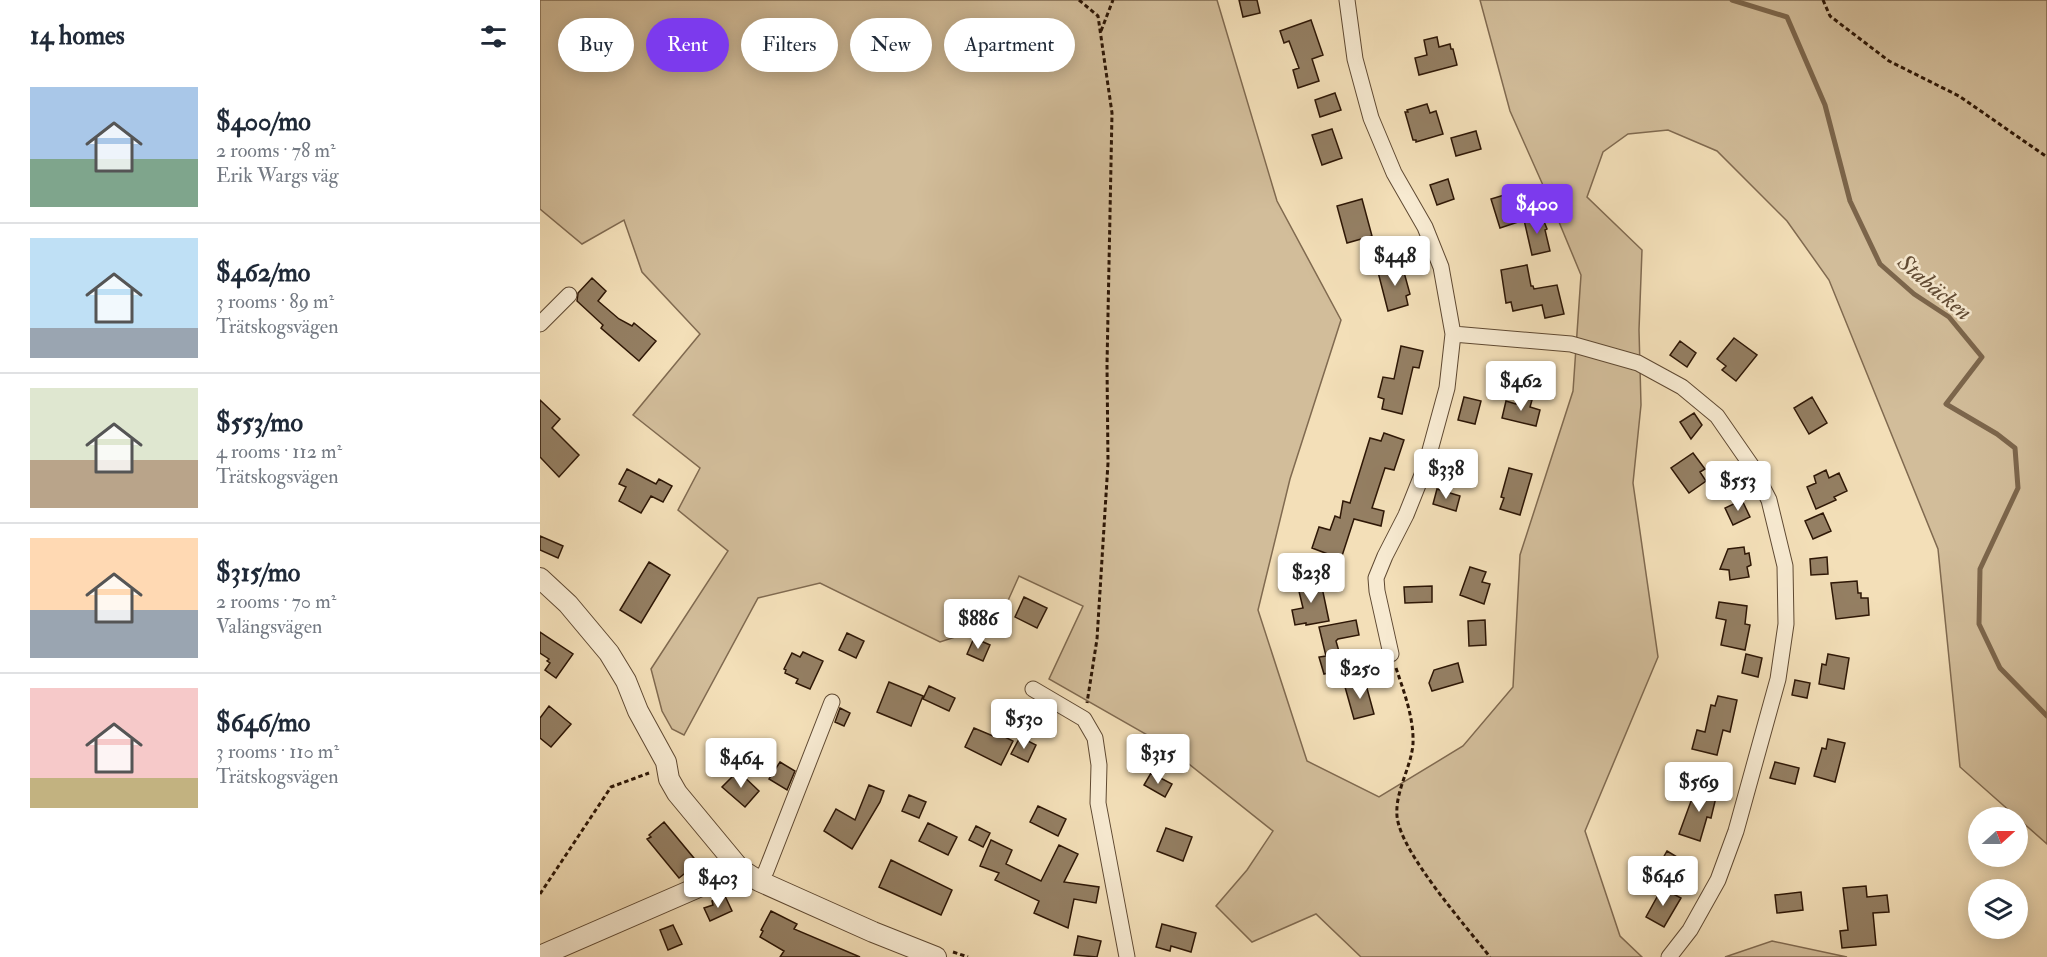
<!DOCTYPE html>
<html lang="en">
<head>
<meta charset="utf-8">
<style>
	body { margin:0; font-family:"IM FELL Double Pica",serif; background:#f2f2f3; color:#1f2937; height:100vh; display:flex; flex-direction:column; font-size:22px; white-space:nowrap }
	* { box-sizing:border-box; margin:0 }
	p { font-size:20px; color:#747a83 }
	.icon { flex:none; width:33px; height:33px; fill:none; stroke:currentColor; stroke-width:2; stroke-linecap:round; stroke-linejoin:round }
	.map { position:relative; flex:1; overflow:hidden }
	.details { display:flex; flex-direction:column; background:#fff; width:540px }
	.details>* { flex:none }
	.top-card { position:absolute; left:18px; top:18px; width:570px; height:54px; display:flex; gap:12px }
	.needle { width:39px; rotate:69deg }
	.buttons { position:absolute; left:1428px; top:807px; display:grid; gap:12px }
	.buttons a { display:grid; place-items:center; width:60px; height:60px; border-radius:50%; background:#fff; box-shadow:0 3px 15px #0003; font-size:30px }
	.price { position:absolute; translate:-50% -51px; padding:0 14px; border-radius:6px; background:#fff; color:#222; font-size:20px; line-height:39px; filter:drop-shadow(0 2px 3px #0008) }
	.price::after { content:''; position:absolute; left:50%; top:36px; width:18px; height:14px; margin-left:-9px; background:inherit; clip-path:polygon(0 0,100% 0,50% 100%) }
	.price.current { background:#7c3aed; color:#fff }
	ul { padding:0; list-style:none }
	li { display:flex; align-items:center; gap:18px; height:150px; padding:0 30px }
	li+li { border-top:2px solid #e0e1e3 }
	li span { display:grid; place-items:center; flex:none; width:168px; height:120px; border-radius:0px; color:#555 }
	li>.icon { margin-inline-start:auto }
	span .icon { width:72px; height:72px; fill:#fffc; stroke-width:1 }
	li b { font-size:26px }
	h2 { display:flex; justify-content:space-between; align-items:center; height:72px; padding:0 30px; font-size:26px }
	.chip { padding:0 21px; border-radius:27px; background:#fff; box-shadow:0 3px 15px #0003; font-size:21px; line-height:54px }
	.chip.current { background:#7c3aed; color:#fff }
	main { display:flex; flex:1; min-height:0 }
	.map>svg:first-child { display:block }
	.green { fill:#d2bd9a; stroke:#806a50; stroke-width:1.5 }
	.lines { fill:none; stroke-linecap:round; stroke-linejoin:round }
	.stream { stroke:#7c664c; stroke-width:5 }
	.building { fill:#947f63; stroke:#2e1706; stroke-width:1.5 }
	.minor-casing { stroke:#5f4932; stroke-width:17 }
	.tertiary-casing { stroke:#5f4932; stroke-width:22 }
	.path { stroke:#2e1706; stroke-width:3; stroke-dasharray:4.5 3; stroke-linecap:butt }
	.minor { stroke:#f7ead1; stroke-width:15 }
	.tertiary { stroke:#f7ead1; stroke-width:20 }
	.labels { text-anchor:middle; stroke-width:5; stroke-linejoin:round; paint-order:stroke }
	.water-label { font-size:24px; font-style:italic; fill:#624c35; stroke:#f7ead1 }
</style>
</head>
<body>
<main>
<section class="details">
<h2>14 homes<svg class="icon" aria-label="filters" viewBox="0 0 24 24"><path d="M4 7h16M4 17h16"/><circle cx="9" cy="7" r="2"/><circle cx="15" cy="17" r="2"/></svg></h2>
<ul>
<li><span style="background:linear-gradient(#a9c7e8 60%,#7fa58c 0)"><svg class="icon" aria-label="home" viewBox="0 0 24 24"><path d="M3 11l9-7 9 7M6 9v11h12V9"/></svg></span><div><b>$400/mo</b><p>2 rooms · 78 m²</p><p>Erik Wargs väg</p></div></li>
<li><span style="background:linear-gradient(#bfe0f5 75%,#9aa5b1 0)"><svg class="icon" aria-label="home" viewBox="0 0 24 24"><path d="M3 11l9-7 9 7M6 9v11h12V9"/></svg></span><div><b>$462/mo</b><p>3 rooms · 89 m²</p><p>Trätskogsvägen</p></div></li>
<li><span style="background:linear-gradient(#dfe7d0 60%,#b9a48a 0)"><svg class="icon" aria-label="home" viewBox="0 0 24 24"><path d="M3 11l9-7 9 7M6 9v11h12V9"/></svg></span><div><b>$553/mo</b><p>4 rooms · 112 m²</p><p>Trätskogsvägen</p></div></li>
<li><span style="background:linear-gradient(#ffd9b3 60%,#9aa5b1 0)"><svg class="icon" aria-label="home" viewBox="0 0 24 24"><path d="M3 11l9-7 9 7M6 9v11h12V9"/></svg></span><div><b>$315/mo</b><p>2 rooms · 70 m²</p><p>Valängsvägen</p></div></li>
<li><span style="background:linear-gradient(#f6c9c9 75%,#c2b280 0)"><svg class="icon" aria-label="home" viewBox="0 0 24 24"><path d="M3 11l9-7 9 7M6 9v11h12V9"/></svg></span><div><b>$646/mo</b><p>3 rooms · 110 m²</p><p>Trätskogsvägen</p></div></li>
</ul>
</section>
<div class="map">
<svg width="1507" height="957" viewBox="0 0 1507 957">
	<rect width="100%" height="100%" fill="#f3dfb8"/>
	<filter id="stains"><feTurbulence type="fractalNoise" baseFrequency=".00333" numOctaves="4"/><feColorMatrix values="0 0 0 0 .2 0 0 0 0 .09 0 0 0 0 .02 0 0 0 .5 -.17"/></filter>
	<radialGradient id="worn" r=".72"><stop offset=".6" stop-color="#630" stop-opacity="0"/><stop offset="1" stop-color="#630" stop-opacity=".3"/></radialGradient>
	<!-- green -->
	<path class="green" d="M0 0H677L737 201 801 320 750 479 718 610 767 761 839 797 923 746 973 687 980 555 1033 391 1041 275 1014 210 970 111 940 0H1507V844L1420 767 1398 549 1289 280 1247 221 1177 151 1128 130 1088 134 1063 152 1047 197 1102 250 1099 330 1101 405 1093 483 1118 657 1045 831 1080 936 1102 957H821L776 914 712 942 676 906 707 870 733 831 625 745 509 679 543 606 479 576 458 623 400 642 280 583 218 598 144 735 132 729 122 711 111 669 188 551 138 510 160 468 93 415 160 334 102 272 84 220 42 244 0 209Z
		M1232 941 1307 957H1185Z"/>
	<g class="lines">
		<!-- stream -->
		<path class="stream" d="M1192 0 1247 17 1285 105 1310 201 1340 264 1374 294 1409 317 1442 357 1406 404 1457 434 1475 448 1478 488 1440 569 1439 624 1460 668 1507 716"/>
	</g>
	<!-- building -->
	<path class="building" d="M699 0H717L720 13 703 17Z
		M771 20 783 55 772 59 779 81 758 88 753 70 759 68 749 41 744 43 740 31Z
		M897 37 899 47 910 44 911 49H913L917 65 879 75 875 58 887 55 884 40Z
		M795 93 801 110 780 117 775 100Z
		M887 104 890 113 896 111 903 134 876 142V140H873L865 112H868L867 110Z
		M792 129 802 158 782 165 772 135Z
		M936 131 941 149 916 156 911 138Z
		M908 179 914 199 897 205 890 185Z
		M971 193 974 202 978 201 984 220 960 228 951 199Z
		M822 199 832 236 807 243 797 206Z
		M1001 214 1007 229 1005 230 1010 251 992 255 984 220Z
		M875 238 881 258 862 263 856 244Z
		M862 265 870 294 866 296 868 305 848 311 838 272Z
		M987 265 991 286H993L994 289 1017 285 1024 314 1005 318 1002 305 973 311 971 302 966 303 961 270Z
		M52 278 66 291 58 301 79 319 92 326 94 323 116 341 99 361 61 328 63 325 37 301 38 293Z
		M1194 338 1217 355 1196 381 1182 370 1186 366 1177 359Z
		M1140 341 1156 353 1147 367 1130 355Z
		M861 346 883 351 879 368 873 367 862 414 842 409 844 399 838 397 843 377 854 379Z
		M978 396 992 400 990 407 1000 410 996 426 962 418 966 401 976 404Z
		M924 397 941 401 935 424 918 420Z
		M1272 397 1287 423 1269 434 1254 408Z
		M0 400 20 419 12 428 39 455 19 477 0 457Z
		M1154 413 1162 425 1151 439 1140 422Z
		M844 433 864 440 854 470 845 468 832 508 844 511 841 526 814 519 801 559 772 548 779 527 790 530 795 516 800 518 803 501 810 503 830 438 841 441Z
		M1153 453 1165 469 1160 472 1166 481 1149 493 1131 468Z
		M969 468 992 474 980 515 960 509 964 498 961 497Z
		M87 469 116 484 119 479 132 486 123 502 111 496 101 513 79 501 86 487 79 484Z
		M1286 470 1289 478 1299 473 1307 491 1294 497 1296 500 1276 509 1267 487 1276 483 1274 476Z
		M897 489 920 496 916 511 893 504Z
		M1202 500 1210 517 1193 525 1185 508Z
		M1283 513 1291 531 1273 539 1265 521Z
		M0 536 23 546 18 558 0 550Z
		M1204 547 1205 554 1209 553 1211 565 1207 567 1209 577 1190 580 1189 570 1180 569 1188 549Z
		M1287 557 1288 574 1271 575 1270 559Z
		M109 562 130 575 101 623 80 610Z
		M930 567 946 572 942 582 950 584 944 604 920 595Z
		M778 578 780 588 783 592 789 621 766 625V623L755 625 752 610 763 608 757 583Z
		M1317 581 1318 593H1321V598H1328L1329 615 1296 619 1291 583Z
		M892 586V602L865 603 864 587Z
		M484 597 507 608 497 628 475 617Z
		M1179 602 1207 606 1205 624 1210 625 1205 650 1181 645 1186 620 1176 618Z
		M816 620 819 635 798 639 796 641 804 669 784 674 779 657 786 656 779 627Z
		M945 620 946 645 929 646 928 621Z
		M0 632 33 654 16 678 5 670 10 663 7 661 9 659 0 653Z
		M307 633 324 641 316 658 299 650Z
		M434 638 450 645 443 661 427 654Z
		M263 652 283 661 270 689 256 683 258 679 245 673 246 670 244 669 252 653 260 657Z
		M1206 654 1222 658 1218 677 1202 673Z
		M1288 654 1309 658 1304 689 1279 684 1282 664 1286 665Z
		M918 663 923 682 892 691 889 683 894 670Z
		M1255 680 1270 683 1267 698 1252 695Z
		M825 681 834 714 814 719 805 687Z
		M349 682 383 696 371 726 337 712Z
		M389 686 415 698 409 711 383 699Z
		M1178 696 1197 700 1190 732 1183 730 1177 755 1152 749 1157 730 1165 732 1171 705 1175 706Z
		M9 706 31 724 11 747 0 738V718Z
		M300 708 310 713 304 726 295 722Z
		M434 728 453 736 455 732 473 741 461 765 425 747Z
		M480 737 496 745 488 762 471 754Z
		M1288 739 1305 743 1295 782 1274 776 1282 748 1286 749Z
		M240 762 255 771 247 790 229 779Z
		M1235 762 1259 768 1255 784 1230 778Z
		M198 771 219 791 205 807 182 787Z
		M611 773 632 784 625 797 604 785Z
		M1162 784 1178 789 1171 818 1167 817 1160 841 1139 834 1154 793 1158 795Z
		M329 785 344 791 340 802 312 849 284 831 296 809 315 820Z
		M369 795 386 802 379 818 362 811Z
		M498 806 526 819 518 836 490 822Z
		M124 822 158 863 139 878 107 839 111 837 109 835Z
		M388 823 417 837 408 855 379 841Z
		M436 826 450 833 443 847 429 840Z
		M626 828 652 837 643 861 617 851Z
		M451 840 472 850 466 864 501 881 519 845 538 854 524 882 559 887 556 903 534 899 528 928 494 913 499 901 455 880 459 873 440 866Z
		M1127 851 1147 863 1138 879 1118 867Z
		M351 860 412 890 401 915 339 887Z
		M1326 886 1327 897 1347 895 1349 912 1333 913 1336 945 1302 948 1300 931 1308 930 1303 888Z
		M1122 888 1141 898 1124 927 1106 917Z
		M1261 892 1263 910 1237 913 1235 895Z
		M185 896 192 911 170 921 164 908 173 905 172 901Z
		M231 911 257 924 254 929 320 957H240L244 951 220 937 223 931 221 930Z
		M622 924 656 933 651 952 631 946 630 951 616 947Z
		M133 925 142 944 128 950 120 930Z
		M538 936 561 941 557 957 534 955Z"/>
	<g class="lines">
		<defs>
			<path id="minor" d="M807 0 815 59 831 118 854 173 885 227 901 267 913 334 907 388 886 465 866 515 845 556 836 578 837 591 851 654
				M0 324 29 295
				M913 334 1031 344 1098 363 1142 387 1177 416 1211 465 1229 500 1245 566 1246 624 1238 679 1196 831 1178 880 1150 930 1129 957
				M493 689 544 719 555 738 559 765 558 803 587 957
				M219 881 226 871 292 702"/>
			<path id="tertiary" d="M0 578 28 604 69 653 86 681 98 711 126 762 129 779 137 793 200 869 219 881 333 932 396 957
				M0 956 200 869"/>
		</defs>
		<!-- minor casing -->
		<use href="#minor" class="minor-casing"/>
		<!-- tertiary casing -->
		<use href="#tertiary" class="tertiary-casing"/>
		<!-- path -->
		<path class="path" d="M539 0 558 16 572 113 567 365 568 463 557 639 547 703
			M1283 0 1290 16 1349 61 1419 96 1507 157
			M561 31 573 0
			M856 668C864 692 874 718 873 744 871 768 855 791 857 816 860 852 926 926 950 957
			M0 894 71 787 109 773
			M413 952 428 957"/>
		<!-- minor -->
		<use href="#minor" class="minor"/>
		<!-- tertiary -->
		<use href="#tertiary" class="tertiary"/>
	</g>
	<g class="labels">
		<!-- water labels -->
		<g class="water-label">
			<text transform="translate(1395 287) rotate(40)" y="8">Stabäcken</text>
		</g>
	</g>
	<rect width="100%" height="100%" filter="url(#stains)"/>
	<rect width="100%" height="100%" fill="url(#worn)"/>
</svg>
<div class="buttons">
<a><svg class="needle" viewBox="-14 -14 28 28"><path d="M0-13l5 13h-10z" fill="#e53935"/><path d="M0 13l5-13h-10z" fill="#747a83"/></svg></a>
<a><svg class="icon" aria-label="layers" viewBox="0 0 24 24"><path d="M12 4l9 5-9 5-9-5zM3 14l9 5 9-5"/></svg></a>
</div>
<b class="price current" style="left:997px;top:235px">$400</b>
<b class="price" style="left:855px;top:287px">$448</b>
<b class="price" style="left:981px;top:412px">$462</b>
<b class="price" style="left:906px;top:500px">$338</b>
<b class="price" style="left:1198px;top:512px">$553</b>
<b class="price" style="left:771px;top:604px">$238</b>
<b class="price" style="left:438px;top:650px">$886</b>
<b class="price" style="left:820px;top:700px">$250</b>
<b class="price" style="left:484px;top:750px">$530</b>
<b class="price" style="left:618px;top:785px">$315</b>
<b class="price" style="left:201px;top:789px">$464</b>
<b class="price" style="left:1159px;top:813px">$569</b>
<b class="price" style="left:1123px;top:907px">$646</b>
<b class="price" style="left:178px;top:909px">$403</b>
<div class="top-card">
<a class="chip">Buy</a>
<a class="chip current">Rent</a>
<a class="chip">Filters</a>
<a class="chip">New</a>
<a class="chip">Apartment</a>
</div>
</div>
</main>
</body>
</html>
